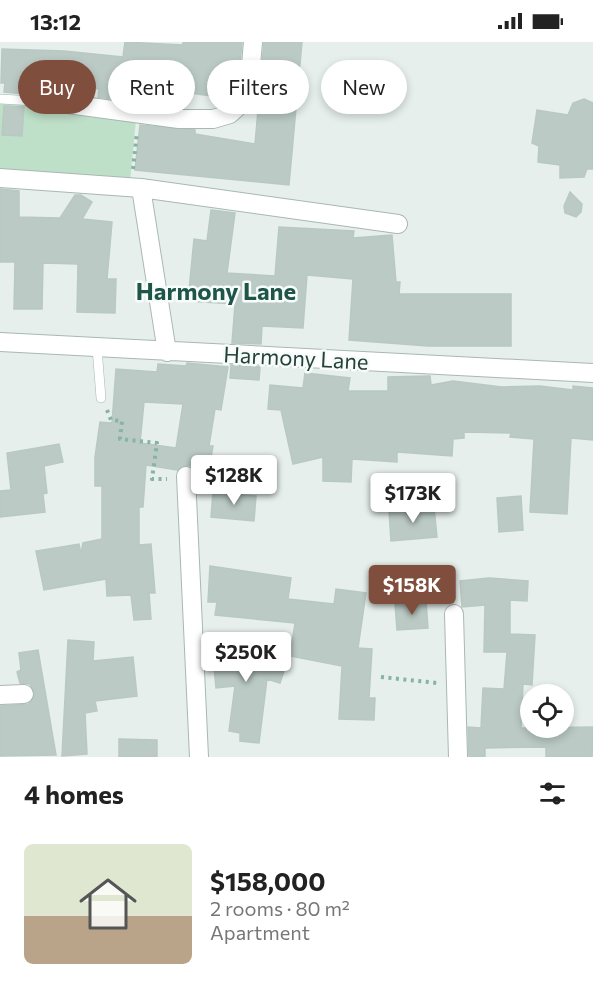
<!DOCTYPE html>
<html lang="en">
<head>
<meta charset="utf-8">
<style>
	body { margin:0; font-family:Commissioner,sans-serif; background:#f6f6f6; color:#222; height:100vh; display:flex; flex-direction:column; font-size:22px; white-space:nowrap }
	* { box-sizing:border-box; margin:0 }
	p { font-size:20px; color:#767676 }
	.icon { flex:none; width:33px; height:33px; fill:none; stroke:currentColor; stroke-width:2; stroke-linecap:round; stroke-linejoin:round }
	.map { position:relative; height:715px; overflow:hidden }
	.sheet { display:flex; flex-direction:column; background:#fff; flex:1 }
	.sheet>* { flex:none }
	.hud { position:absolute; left:18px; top:18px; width:558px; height:54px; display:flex; gap:12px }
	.fabs { position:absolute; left:520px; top:642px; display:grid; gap:12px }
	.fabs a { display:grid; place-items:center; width:54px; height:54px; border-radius:50%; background:#fff; box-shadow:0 3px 9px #0003; font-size:30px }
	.price { position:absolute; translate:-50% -51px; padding:0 14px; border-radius:6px; background:#fff; color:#222; font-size:20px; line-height:39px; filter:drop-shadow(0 2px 3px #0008) }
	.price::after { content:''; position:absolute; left:50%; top:36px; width:18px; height:14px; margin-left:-9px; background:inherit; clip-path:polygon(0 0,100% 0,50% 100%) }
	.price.current { background:#804e3d; color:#fff }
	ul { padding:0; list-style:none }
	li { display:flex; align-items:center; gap:18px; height:150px; padding:0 24px }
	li+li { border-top:2px solid #e0e0e0 }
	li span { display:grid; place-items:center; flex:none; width:168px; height:120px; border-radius:9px; color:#555 }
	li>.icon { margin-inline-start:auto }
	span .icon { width:72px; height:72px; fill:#fffc; stroke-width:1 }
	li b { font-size:26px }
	h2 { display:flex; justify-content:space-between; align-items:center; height:72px; padding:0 24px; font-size:26px }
	.chip { padding:0 21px; border-radius:27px; background:#fff; box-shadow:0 3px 9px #0003; font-size:21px; line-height:54px }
	.chip.current { background:#804e3d; color:#fff }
	.status { display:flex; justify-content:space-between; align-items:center; height:42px; padding:0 30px; background:#fff; direction:ltr }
	.status svg { height:16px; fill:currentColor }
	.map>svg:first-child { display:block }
	.green { fill:#bfe0c8 }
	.building { fill:#bbcac4; stroke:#b8c9c2; stroke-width:1.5; fill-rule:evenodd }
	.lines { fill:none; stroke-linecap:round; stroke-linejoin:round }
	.lane-casing { stroke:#a8b8b2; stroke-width:10 }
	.street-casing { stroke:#a8b8b2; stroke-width:20 }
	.path { stroke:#86b3a5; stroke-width:4; stroke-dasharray:3 4.5; stroke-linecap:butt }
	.lane { stroke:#fff; stroke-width:9 }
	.street { stroke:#fff; stroke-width:18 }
	.labels { text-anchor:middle; stroke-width:5; stroke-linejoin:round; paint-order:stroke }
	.street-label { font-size:22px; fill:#24423a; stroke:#f7fbf9 }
	.neighbourhood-label { font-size:24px; font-weight:bold; fill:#1f5548; stroke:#f7fbf9 }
</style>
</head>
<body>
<div class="status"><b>13:12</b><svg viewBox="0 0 49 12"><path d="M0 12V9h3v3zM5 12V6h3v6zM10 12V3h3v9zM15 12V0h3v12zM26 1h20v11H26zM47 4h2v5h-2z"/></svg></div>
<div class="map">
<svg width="593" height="715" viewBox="0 0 593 715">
	<rect width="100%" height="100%" fill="#e6efeb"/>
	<!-- green -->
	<path class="green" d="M0 57 136 78 130 139 0 129Z"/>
	<!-- building -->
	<path class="building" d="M125 0 183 3V0H242L238 43 234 53 212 54 168 48 166 64 98 55 99 47 50 41 26 42 25 52 4 50 5 41H1L2 7 64 9 123 15Z
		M264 0H302L289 143 135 128 140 83 195 88V92L255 102Z
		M584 57 593 61V127H587L584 135 560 136V123L538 120 539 104 532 101 537 68 568 73 573 61Z
		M4 64 24 65 22 94 2 93Z
		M0 147 19 149V175L60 176 75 153H81L92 160 82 177 112 180 107 237H116L115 271 77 270 78 222 43 221 42 267H14L15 220H0Z
		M570 150 582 162 581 170 576 175 565 171 564 164Z
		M211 168 235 171 227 231 275 234 279 185 354 189 353 196 392 193 396 240H400L399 252H511V304H428L349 298 353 237 307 233 303 286 262 284 261 302 232 301 235 262 188 259 194 197 207 199Z
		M187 321 228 325 221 368 215 367 209 404H213L208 433 197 431 192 424 186 423 177 428 146 423 143 465H139V503L151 502 155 551H149L151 577 134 578 131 553 107 554 106 537 44 548 36 509 79 502 81 512 83 501 102 497V444H95V415L100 380 112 381 116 327 157 330 158 322 186 324ZM144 360 183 362 176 406 140 401Z
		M231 323 260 325 259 338 230 336Z
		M305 331 350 336 348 349H388V335L427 334H430L431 343 453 339 502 345 540 344 573 348V344L593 346V398L571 396 567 472 530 470 534 397 510 395 511 391 464 390V396L453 397 452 414 397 410V420L352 417 351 440 323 439V415L293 422 281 368 268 367 270 343 303 346Z
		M59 402 63 420 44 424 47 451 43 452 45 470 0 475V449L11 448 7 411Z
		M213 450 256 454 254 479 211 475Z
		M521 454 523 488 499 490 497 456Z
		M434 465 437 495 391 499 389 469Z
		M210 524 291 536 288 557 334 562 336 547 366 551 358 606 372 607 369 656H375L374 678 339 677 342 624 290 614 295 581 215 573 217 560H208Z
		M489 536 528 539 527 559 510 558V592L535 593 532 643 523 642 521 686 593 685 592 715H546V705L485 706V715H469L468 685 481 686 483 646 504 647 507 610H484L485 563 462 565 460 539Z
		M426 559 428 586 397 588 395 561Z
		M211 593 288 617 280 641 267 637 259 701 240 699V691L229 689 235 644 216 646Z
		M68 598 94 600 93 619 133 615 137 654 95 659 97 669 85 671 87 712 62 714Z
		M38 608 56 713 0 714V664L29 662 35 652 30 642 20 641 17 630 21 628 19 611Z
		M119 697 157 698V715H119Z"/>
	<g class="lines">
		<defs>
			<path id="lane" d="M0 57 53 60
				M97 306 101 356"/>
			<path id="street" d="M53 60 179 77H213L230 72 244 59 249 46 253 0
				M0 136 141 146 398 182
				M141 146 167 310
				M0 300 593 331
				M186 434 199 715
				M454 572 458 715
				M0 653 24 652"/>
		</defs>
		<!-- lane casing -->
		<use href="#lane" class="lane-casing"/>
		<!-- street casing -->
		<use href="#street" class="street-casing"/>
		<!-- path -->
		<path class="path" d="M133 127 137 90
			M107 368 111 378 122 379 120 397 157 401 152 437H167
			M381 635 437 641"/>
		<!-- lane -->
		<use href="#lane" class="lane"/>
		<!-- street -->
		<use href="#street" class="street"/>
	</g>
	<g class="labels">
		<!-- street labels -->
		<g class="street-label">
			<text transform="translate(296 316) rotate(3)" y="8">Harmony Lane</text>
		</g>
		<!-- neighbourhood labels -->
		<g class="neighbourhood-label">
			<text x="216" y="258">Harmony Lane</text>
		</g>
	</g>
</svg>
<div class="fabs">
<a><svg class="icon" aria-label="locate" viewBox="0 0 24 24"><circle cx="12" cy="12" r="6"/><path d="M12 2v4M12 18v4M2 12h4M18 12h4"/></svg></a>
</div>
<b class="price" style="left:234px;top:464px">$128K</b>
<b class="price" style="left:413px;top:482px">$173K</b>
<b class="price current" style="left:412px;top:574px">$158K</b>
<b class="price" style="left:246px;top:641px">$250K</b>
<div class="hud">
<a class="chip current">Buy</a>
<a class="chip">Rent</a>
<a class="chip">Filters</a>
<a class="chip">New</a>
</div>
</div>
<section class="sheet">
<h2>4 homes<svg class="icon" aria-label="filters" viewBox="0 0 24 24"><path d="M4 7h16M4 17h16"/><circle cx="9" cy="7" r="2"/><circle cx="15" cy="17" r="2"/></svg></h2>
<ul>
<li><span style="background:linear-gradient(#dfe7d0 60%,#b9a48a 0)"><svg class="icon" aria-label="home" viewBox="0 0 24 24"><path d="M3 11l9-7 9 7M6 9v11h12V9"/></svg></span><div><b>$158,000</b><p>2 rooms · 80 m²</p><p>Apartment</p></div></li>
</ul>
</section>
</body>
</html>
